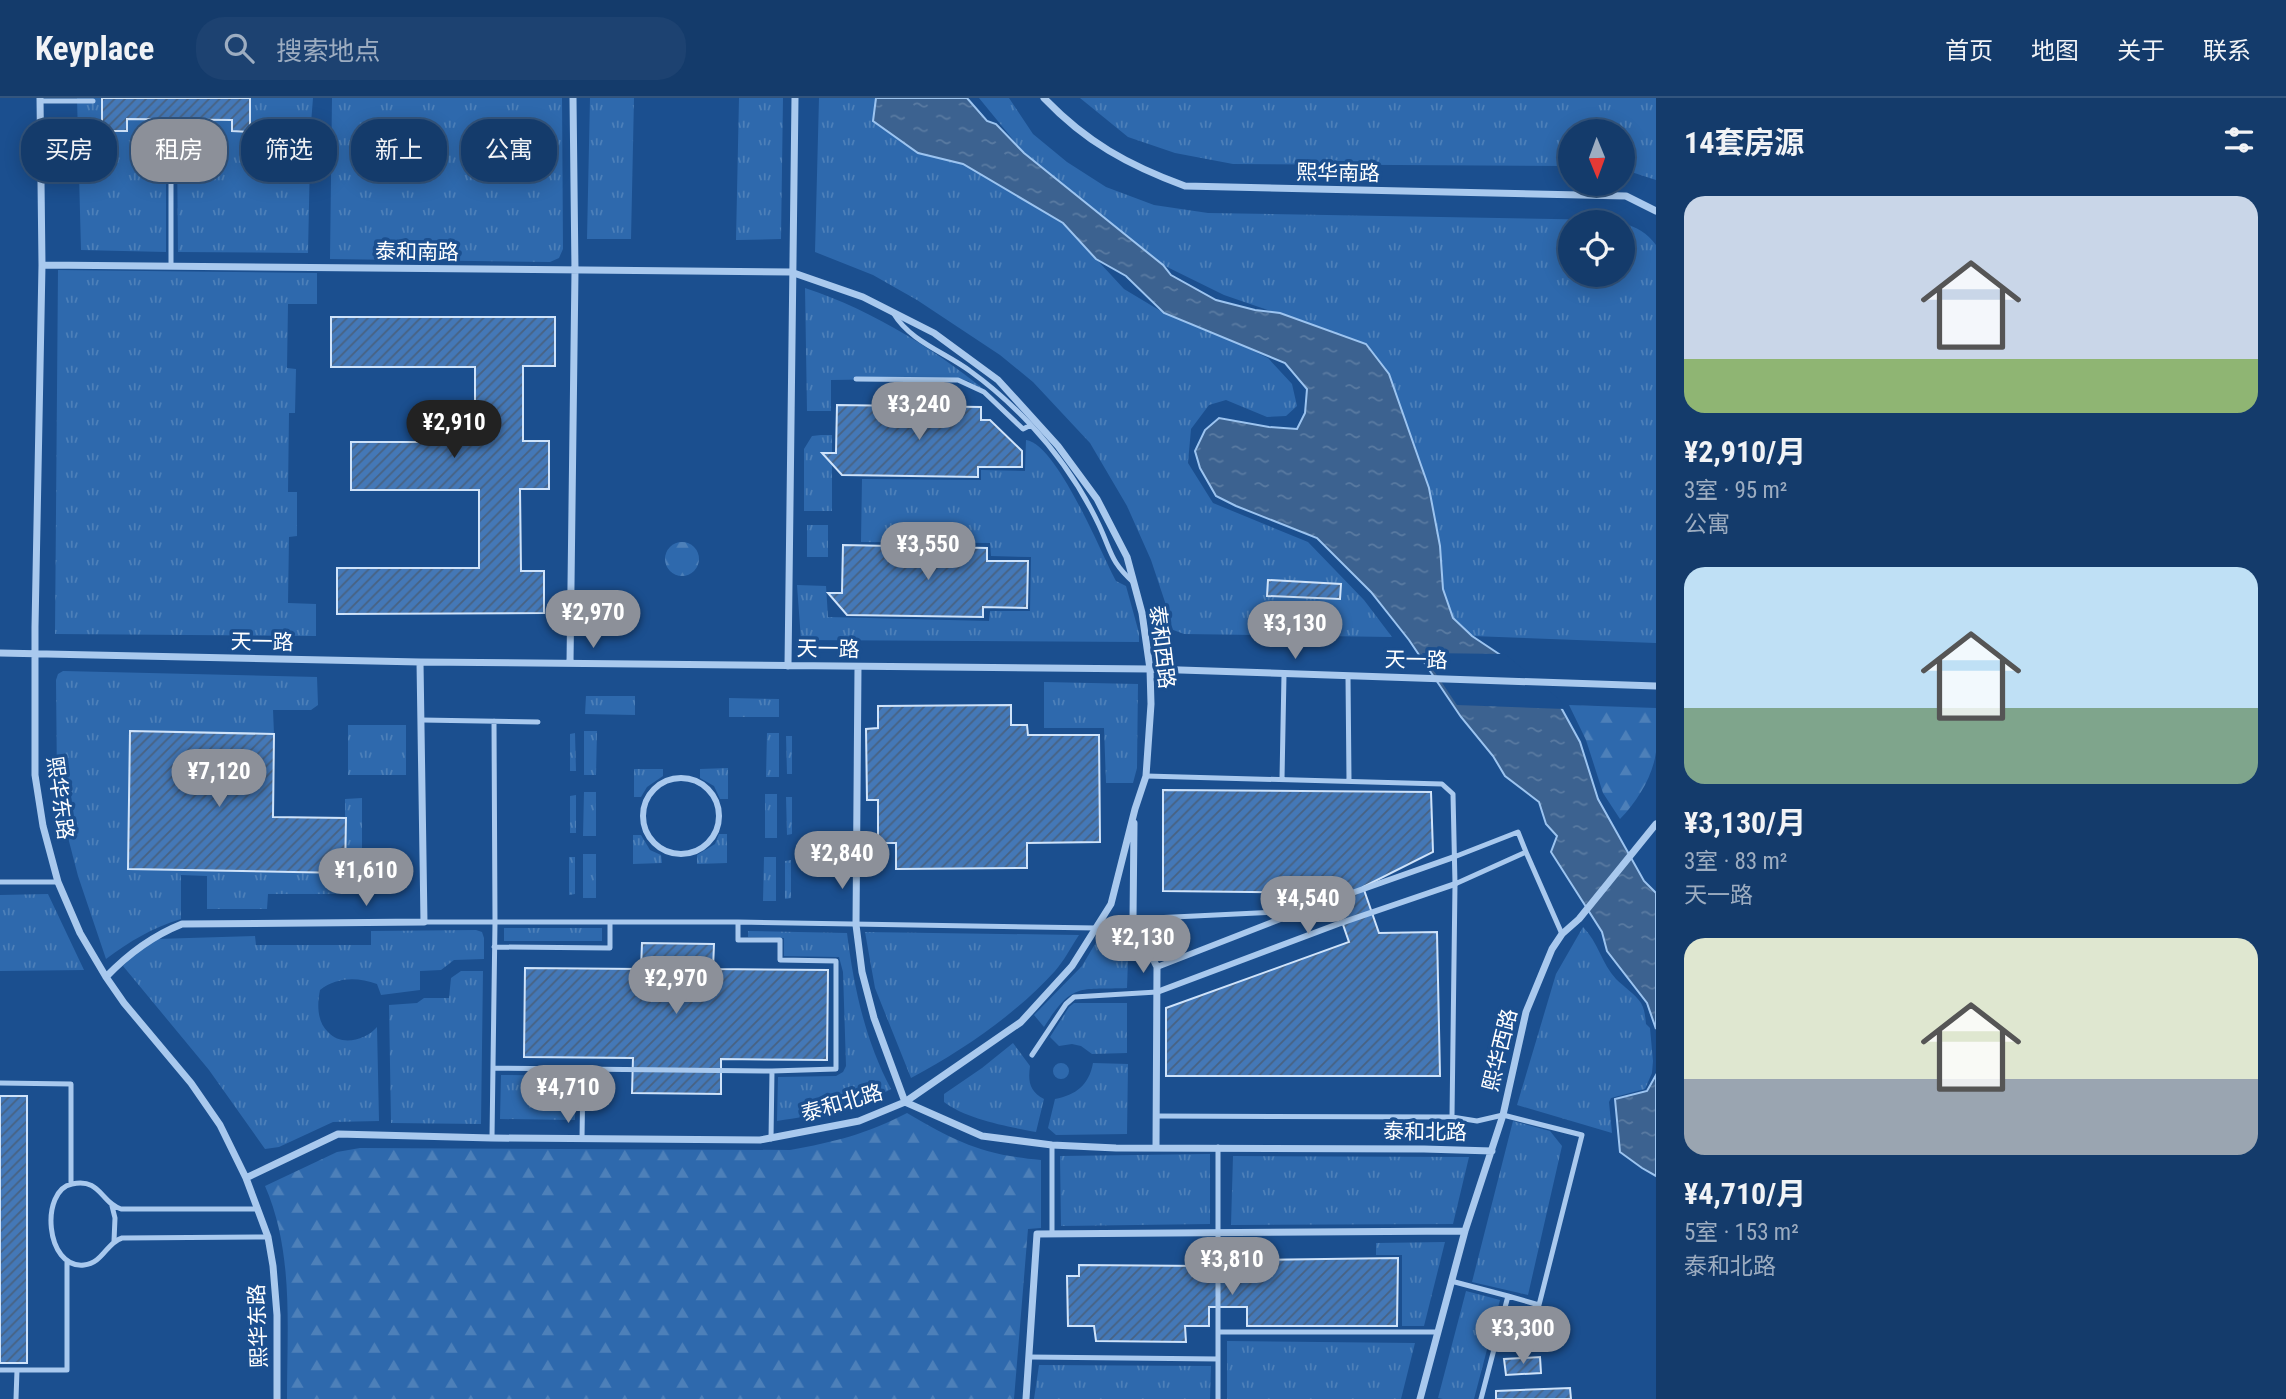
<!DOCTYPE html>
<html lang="zh">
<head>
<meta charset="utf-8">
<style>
	body { margin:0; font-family:"Roboto Condensed","Noto Sans SC",sans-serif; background:#1d4271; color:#f1f3f6; height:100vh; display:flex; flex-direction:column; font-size:26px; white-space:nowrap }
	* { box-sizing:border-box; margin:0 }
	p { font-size:23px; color:#9dadc1 }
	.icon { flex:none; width:38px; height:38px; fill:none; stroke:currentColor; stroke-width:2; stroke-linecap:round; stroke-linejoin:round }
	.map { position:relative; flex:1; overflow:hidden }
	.details { display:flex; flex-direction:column; background:#143b6b; width:630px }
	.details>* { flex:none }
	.banner { position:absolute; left:21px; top:21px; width:665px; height:63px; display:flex; gap:14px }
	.needle { width:46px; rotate:179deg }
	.buttons { position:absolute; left:1558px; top:21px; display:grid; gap:14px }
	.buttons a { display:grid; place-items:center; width:77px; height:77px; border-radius:50%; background:#143b6b; box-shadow:0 4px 18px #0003,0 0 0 2px #33557e; font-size:35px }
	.price { position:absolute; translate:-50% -60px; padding:0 16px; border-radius:24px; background:#8c9099; color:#fff; font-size:23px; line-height:46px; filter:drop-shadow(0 2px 4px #0008) }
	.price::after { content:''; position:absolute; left:50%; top:42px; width:21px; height:16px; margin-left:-10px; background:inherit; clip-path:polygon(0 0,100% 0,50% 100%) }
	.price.on { background:#222; color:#fff }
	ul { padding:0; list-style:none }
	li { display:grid; align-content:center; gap:14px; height:371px; padding:0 28px }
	li span { display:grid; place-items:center; height:217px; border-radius:21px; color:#555 }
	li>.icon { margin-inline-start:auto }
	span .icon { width:126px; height:126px; fill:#fffc; stroke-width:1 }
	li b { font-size:30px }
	h2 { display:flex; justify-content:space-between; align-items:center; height:84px; padding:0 28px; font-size:30px }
	.tag { padding:0 24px; border-radius:28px; background:#143b6b; box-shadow:0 4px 18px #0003,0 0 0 2px #33557e; font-size:24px; line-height:63px }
	.tag.on { background:#8c9099; color:#fff }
	header { display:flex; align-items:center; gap:42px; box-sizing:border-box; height:98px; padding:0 35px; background:#143b6b; border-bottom:2px solid #33557e }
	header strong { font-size:33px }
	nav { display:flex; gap:38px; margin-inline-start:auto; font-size:24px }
	.search { width:490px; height:63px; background:#1d4271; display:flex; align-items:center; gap:18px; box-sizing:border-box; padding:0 24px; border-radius:28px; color:#9dadc1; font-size:26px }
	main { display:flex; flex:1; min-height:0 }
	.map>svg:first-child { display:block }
	.grass { fill:url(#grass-tufts) }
	.forest { fill:url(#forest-firs) }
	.water { fill:url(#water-ripples); stroke:#9cc4f0; stroke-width:2 }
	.pier { fill:#1b4f8f }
	.building { fill:url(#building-hatch); stroke:#cfe3fa; stroke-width:2 }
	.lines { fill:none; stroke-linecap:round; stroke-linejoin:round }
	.service { stroke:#a9c9ee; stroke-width:5 }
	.pedestrian { stroke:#a9c9ee; stroke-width:6 }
	.minor { stroke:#a9c9ee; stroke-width:7 }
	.labels { text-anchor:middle; stroke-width:7; stroke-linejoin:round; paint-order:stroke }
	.street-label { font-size:21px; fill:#fff; stroke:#1b4f8f }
</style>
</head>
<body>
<header>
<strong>Keyplace</strong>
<div class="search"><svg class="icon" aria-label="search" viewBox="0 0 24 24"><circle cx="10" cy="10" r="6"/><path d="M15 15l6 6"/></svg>搜索地点</div>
<nav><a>首页</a><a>地图</a><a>关于</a><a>联系</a></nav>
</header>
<main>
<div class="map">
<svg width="1656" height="1301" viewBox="0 0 1656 1301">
	<defs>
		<pattern id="grass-tufts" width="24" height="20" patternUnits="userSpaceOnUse" patternTransform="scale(1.75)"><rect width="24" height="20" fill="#2e69ad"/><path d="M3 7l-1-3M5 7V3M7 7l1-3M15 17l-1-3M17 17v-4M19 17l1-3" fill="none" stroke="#4d80b9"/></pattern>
		<pattern id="forest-firs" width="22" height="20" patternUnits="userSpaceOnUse" patternTransform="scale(1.75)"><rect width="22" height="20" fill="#2e69ad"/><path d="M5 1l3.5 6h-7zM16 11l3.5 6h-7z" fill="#4d80b9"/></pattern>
		<pattern id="water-ripples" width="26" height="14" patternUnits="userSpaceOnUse" patternTransform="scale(1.75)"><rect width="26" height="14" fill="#3c6290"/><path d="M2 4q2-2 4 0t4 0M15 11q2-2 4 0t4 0" fill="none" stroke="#597aa1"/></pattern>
		<pattern id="building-hatch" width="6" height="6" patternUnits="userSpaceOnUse" patternTransform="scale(1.75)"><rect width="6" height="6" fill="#4478b7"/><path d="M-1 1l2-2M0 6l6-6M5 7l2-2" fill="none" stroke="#486282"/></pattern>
	</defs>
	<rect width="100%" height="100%" fill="#1b4f8f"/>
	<!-- grass -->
	<path class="grass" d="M77 0H313L310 38 249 39 250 58 310 59 308 155 178 154 177 48 166 47V154L81 152Z
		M332 0H562L563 151 559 160 550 164 330 161Z
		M590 0H634L631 141H587Z
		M739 0H783L781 141 736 142Z
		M819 0H876L873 23 918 55 963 66 1063 125 1124 191 1164 215 1209 232 1268 260 1292 286 1297 308 1286 318 1267 319 1226 302 1209 307 1191 331 1188 365 1213 405 1308 444 1364 502 1392 539 1184 536 1168 530 1167 510 1151 462 1127 408 1090 345 1033 284 1000 257 917 202 873 177 815 154Z
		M979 0H1009L1033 36 1067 64 1106 89 1154 107 1208 115 1608 122 1617 124H1570V177H1622V125C1637 129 1647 135 1656 147V545L1472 538 1453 520 1443 491 1440 448 1429 390 1366 246 1224 197 1163 167 1024 55Z
		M1080 0H1656V82L1622 71V33H1570V68L1233 66 1175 55 1128 39Z
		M58 172 317 175V206H288L287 270 296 271 295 315H289L288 394H297V438L289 439 288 505 316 506V538L55 536Z
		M805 190C875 213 941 255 997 302L968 283 957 280 831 282V313H807Z
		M821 337H832V413H804V351L812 338Z
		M1026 342C1057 346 1101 455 1116 483L1126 488 1139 535V544L801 542 797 487 826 488 828 519 989 523 990 513H1030L1031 459 991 458 990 445 861 444 862 381 981 382V372L1025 373Z
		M807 427H828V459H807Z
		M63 573 317 579 318 607 311 612H273L274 636 130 633 128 771 345 775V701L362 700V796H268L267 811H207V778L181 777V821C152 830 130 843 106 861L78 778 63 720 57 685 56 582 58 576Z
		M1044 584 1138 586 1137 670 1133 685H1106L1104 630H1044Z
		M586 598H635V617L585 616Z
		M729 600 779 601V619H729Z
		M348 627H406V677H348Z
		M584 633H597L596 677H584Z
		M575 635 576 673H570V636Z
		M767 635H779V679H766Z
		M786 638H792V676H787Z
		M728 670V701H720L714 688 700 680V671Z
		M634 671H663V678L647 689 641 699H634Z
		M584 694H596V738H583Z
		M765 696H777V740H765Z
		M576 697V735H570V698Z
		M786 699H792V736L787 737Z
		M719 736H727V765L697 766V757L715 746Z
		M633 737H641L650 752 661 757 662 765 633 766Z
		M583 756H596V800H583Z
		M569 759H575V796L569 797Z
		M764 759H776V803H763Z
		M791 762V800L785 801V763Z
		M48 796 84 872 0 873V797Z
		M1583 829C1598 844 1602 866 1616 881 1624 889 1635 896 1641 905 1645 912 1645 918 1646 926L1650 930 1653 963 1652 975 1645 991 1611 1000 1609 1004 1612 1035 1517 1007 1556 876Z
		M504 830H602V843H504Z
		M476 832 482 834 484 840V861L454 862 441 872 420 873V892L381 897 377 886C357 879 337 879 320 892 317 906 317 924 328 934 341 949 366 942 377 929L379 1023 333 1024 279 1049 265 1051 209 972 123 868 131 859 156 841 255 838 256 847H371V833Z
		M748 833 847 835C854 890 865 942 891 991 857 1011 816 1017 777 1023L778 979 836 978 843 974 846 968 843 874 839 859 784 858V840L748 839Z
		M1129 833 1127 890C1078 892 1073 884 1044 929L1034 917 1082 868 1102 834Z
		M865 834 1079 837C1071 849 1064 863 1055 873 1015 917 963 952 911 980L875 890Z
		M461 873H483L481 1026 391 1025 389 907 417 905 424 900H449L451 880Z
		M1074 905H1127V955L1092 956 1081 948 1072 946 1059 948 1050 939 1069 909Z
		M1013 945 1030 968C1028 983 1029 993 1044 1001L1036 1034C1009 1029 966 1021 944 1004V996L982 970Z
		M1053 973a8 8 0 1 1 16 0a8 8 0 1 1-16 0Z
		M1093 965 1128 966 1127 1036 1056 1037 1048 1030 1055 1001C1076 997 1089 987 1093 965Z
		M501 977 576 978 575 1022 500 1021Z
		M1513 1023 1550 1033 1562 1048 1528 1197 1472 1184Z
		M1210 1056V1126L1061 1128 1060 1058Z
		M1233 1058 1469 1059 1453 1126 1231 1127Z
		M1445 1144 1424 1228H1402V1157H1376V1145Z
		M1466 1193 1500 1202 1474 1301H1443L1438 1300Z
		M1227 1243 1415 1245 1401 1301H1227Z
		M1039 1267 1211 1268 1210 1301H1034Z"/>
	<!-- forest -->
	<path class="forest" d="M665 461a17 17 0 1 1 34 0a17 17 0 1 1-34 0Z
		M1569 607 1656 610C1656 624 1656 640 1656 654 1653 678 1637 704 1620 721L1603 695 1586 642Z
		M907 1015C956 1044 983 1057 1041 1062V1130L1028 1131 1014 1301H287C287 1230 294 1154 265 1088L337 1054 360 1050 790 1052C834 1044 867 1036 907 1015Z"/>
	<!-- water -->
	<path class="water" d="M876 0H967L987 23 996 26 1024 55 1163 167 1171 177 1216 202 1255 212 1280 215 1366 246 1389 276 1429 390 1440 448 1443 491 1453 520 1472 538 1502 558 1558 604 1580 644 1598 701 1644 783 1656 795V931L1647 905 1607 853 1602 834 1551 754 1557 738 1546 726 1539 704 1505 678 1493 658 1461 619 1409 542 1371 494 1317 440 1236 408 1216 398 1200 370 1195 353 1205 332 1219 320 1269 329 1297 331 1305 315 1307 291 1285 265 1164 215 1126 178 1096 161 1063 125 963 66 918 55 873 23Z
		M1656 977V1078L1642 1070 1620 1054 1615 1001 1647 993Z"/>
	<!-- pier -->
	<path class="pier" d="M1422 555 1505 556 1560 602 1565 611 1457 607Z"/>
	<!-- building -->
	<path class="building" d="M102 0H250V34L232 33V22L127 21V33H102Z
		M331 219H555V268H523V343H549V391H520L521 473H544V515L337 516V470H479V392H351V344H475V269H331Z
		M837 307 981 309V322H990L1022 353V369H978V379L842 377 822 355H836Z
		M843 447 987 450V463H1028L1027 510 983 509V519L847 517 828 495H842Z
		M1268 482 1341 486 1340 501 1267 498Z
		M1011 607V627H1027L1028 637H1099L1100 744 1027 745V770L896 771V745H878V702H867L866 631 878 630V608Z
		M130 633 274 636 273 719 346 720 345 775 128 771Z
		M1163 692 1431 694 1433 754 1363 789 1379 835 1437 834 1440 978H1166V910L1349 844 1332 795 1163 793Z
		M642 845 714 846 713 871 828 872 827 962 721 961V996L632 995 633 960 524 959 525 870 641 871Z
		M0 998H27V1265H0Z
		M1398 1160 1397 1228H1247V1209H1209V1228H1185L1186 1244 1096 1243 1094 1228H1068L1067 1178H1079V1167L1204 1168 1205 1180 1246 1181V1162Z
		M1540 1259 1541 1275 1506 1277 1504 1261Z
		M1570 1290 1571 1301H1496V1293Z"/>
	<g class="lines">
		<!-- service -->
		<path class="service" d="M40 3H93
			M171 53V168
			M894 216C910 243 946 255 970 273 991 288 1012 307 1030 326 1057 355 1082 391 1099 427 1112 455 1110 463 1134 485
			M856 281 958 282 984 294 1023 331 1031 327
			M1348 579 1349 682
			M422 622 538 624
			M1146 678 1442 686 1453 696 1455 786 1452 1019
			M1282 681 1284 577
			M1454 759 1518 734 1526 754
			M0 784H58
			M1455 786 1526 754 1562 836
			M424 824H495L494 623
			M494 849 610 850V824
			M1032 957 1066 906 1074 899 1157 894
			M493 970 772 973 836 971V863L780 862V842H738V824
			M0 985 71 986V1086
			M1156 1018 1452 1019 1477 1023 1503 1017 1582 1037 1539 1207 1508 1198
			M492 1040 495 824H738L1096 830 1133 821 1295 813
			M582 1041 583 971
			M771 1041 772 973
			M112 1108 115 1120 114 1143
			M258 1111H121C100 1104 101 1080 72 1086 40 1092 45 1171 84 1167 103 1165 106 1145 122 1140L268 1139
			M1052 1136V1047
			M1451 1183 1508 1198 1481 1301
			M1218 1234H1438
			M1029 1259 1218 1261
			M0 1272H67V1164
			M16 1301 17 1272
			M1218 1301V1049"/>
		<!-- pedestrian -->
		<path class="pedestrian" d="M643 718a38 38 0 1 1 76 0a38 38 0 1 1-76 0Z
			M1157 869 1301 813 1454 759
			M1157 894 1338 826 1455 786"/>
		<!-- minor -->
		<path class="minor" d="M40 0 42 167 35 529V677L43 728 58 784 80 835 106 879 124 905 191 985 220 1027 246 1080 268 1139 273 1168 277 1217V1301
			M1044 0C1086 44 1128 67 1185 88L1626 98 1656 113
			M42 167 791 174 863 199 934 235 998 282 1058 348 1097 401 1127 459 1142 515 1150 571 1151 606 1146 678 1135 711 1111 806 1072 868 1021 924 905 1004 859 1023 760 1042 492 1040 338 1036 246 1080
			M0 555 420 564 1150 571 1656 588
			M570 565 575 173 573 0
			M788 568 795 0
			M858 569 856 827 862 874 874 920 905 1004
			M1134 725 1133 821 1157 869 1156 1050
			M106 879C129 855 152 838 182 826L424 824 420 564
			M905 1004 982 1038 1052 1047 1116 1050 1424 1051 1492 1053
			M1026 1301 1037 1136 1465 1133
			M1420 1301 1465 1133 1503 1017 1526 914 1552 851 1562 836 1579 821 1656 726"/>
	</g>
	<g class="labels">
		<!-- street labels -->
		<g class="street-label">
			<text transform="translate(1338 75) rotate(1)" y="7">熙华南路</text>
			<text transform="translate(417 154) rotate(1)" y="7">泰和南路</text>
			<text transform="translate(262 544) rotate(1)" y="7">天一路</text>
			<text transform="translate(1162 549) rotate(83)" y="7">泰和西路</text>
			<text transform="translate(828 551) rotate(1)" y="7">天一路</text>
			<text transform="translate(1416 562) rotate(1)" y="7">天一路</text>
			<text transform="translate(60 700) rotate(82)" y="7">熙华东路</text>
			<text transform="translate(1500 952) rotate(-76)" y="7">熙华西路</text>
			<text transform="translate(842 1005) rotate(-16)" y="7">泰和北路</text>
			<text transform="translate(1425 1034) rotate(1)" y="7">泰和北路</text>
			<text transform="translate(258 1228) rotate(-92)" y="7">熙华东路</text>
		</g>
	</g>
</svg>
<div class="buttons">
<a><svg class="needle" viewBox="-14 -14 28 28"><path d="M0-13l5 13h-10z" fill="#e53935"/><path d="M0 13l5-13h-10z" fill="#9dadc1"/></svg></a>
<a><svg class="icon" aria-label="locate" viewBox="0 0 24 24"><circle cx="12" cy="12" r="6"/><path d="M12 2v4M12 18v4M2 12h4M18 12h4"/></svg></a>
</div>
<b class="price" style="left:919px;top:344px">¥3,240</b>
<b class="price on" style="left:454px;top:362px">¥2,910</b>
<b class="price" style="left:928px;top:484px">¥3,550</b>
<b class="price" style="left:593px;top:552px">¥2,970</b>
<b class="price" style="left:1295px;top:563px">¥3,130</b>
<b class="price" style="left:219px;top:711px">¥7,120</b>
<b class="price" style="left:842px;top:793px">¥2,840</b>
<b class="price" style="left:366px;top:810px">¥1,610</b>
<b class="price" style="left:1308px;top:838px">¥4,540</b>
<b class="price" style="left:1143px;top:877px">¥2,130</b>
<b class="price" style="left:676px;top:918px">¥2,970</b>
<b class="price" style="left:568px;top:1027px">¥4,710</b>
<b class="price" style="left:1232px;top:1199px">¥3,810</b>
<b class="price" style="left:1523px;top:1268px">¥3,300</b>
<div class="banner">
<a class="tag">买房</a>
<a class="tag on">租房</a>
<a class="tag">筛选</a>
<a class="tag">新上</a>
<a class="tag">公寓</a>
</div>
</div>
<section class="details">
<h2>14套房源<svg class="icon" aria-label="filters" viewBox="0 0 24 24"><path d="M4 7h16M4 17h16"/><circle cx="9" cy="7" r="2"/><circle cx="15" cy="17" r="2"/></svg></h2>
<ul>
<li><span style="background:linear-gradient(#c9d6e8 75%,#8fb573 0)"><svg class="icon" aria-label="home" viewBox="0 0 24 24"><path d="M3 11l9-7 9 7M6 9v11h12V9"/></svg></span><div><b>¥2,910/月</b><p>3室 · 95 m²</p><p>公寓</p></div></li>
<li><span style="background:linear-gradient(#bfe0f5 65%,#7fa58c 0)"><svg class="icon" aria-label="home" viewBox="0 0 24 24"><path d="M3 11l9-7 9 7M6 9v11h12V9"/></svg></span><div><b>¥3,130/月</b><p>3室 · 83 m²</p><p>天一路</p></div></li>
<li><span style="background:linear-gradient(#dfe7d0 65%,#9aa5b1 0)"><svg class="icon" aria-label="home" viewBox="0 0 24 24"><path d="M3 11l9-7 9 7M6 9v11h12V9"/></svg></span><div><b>¥4,710/月</b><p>5室 · 153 m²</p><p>泰和北路</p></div></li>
</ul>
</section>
</main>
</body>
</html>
